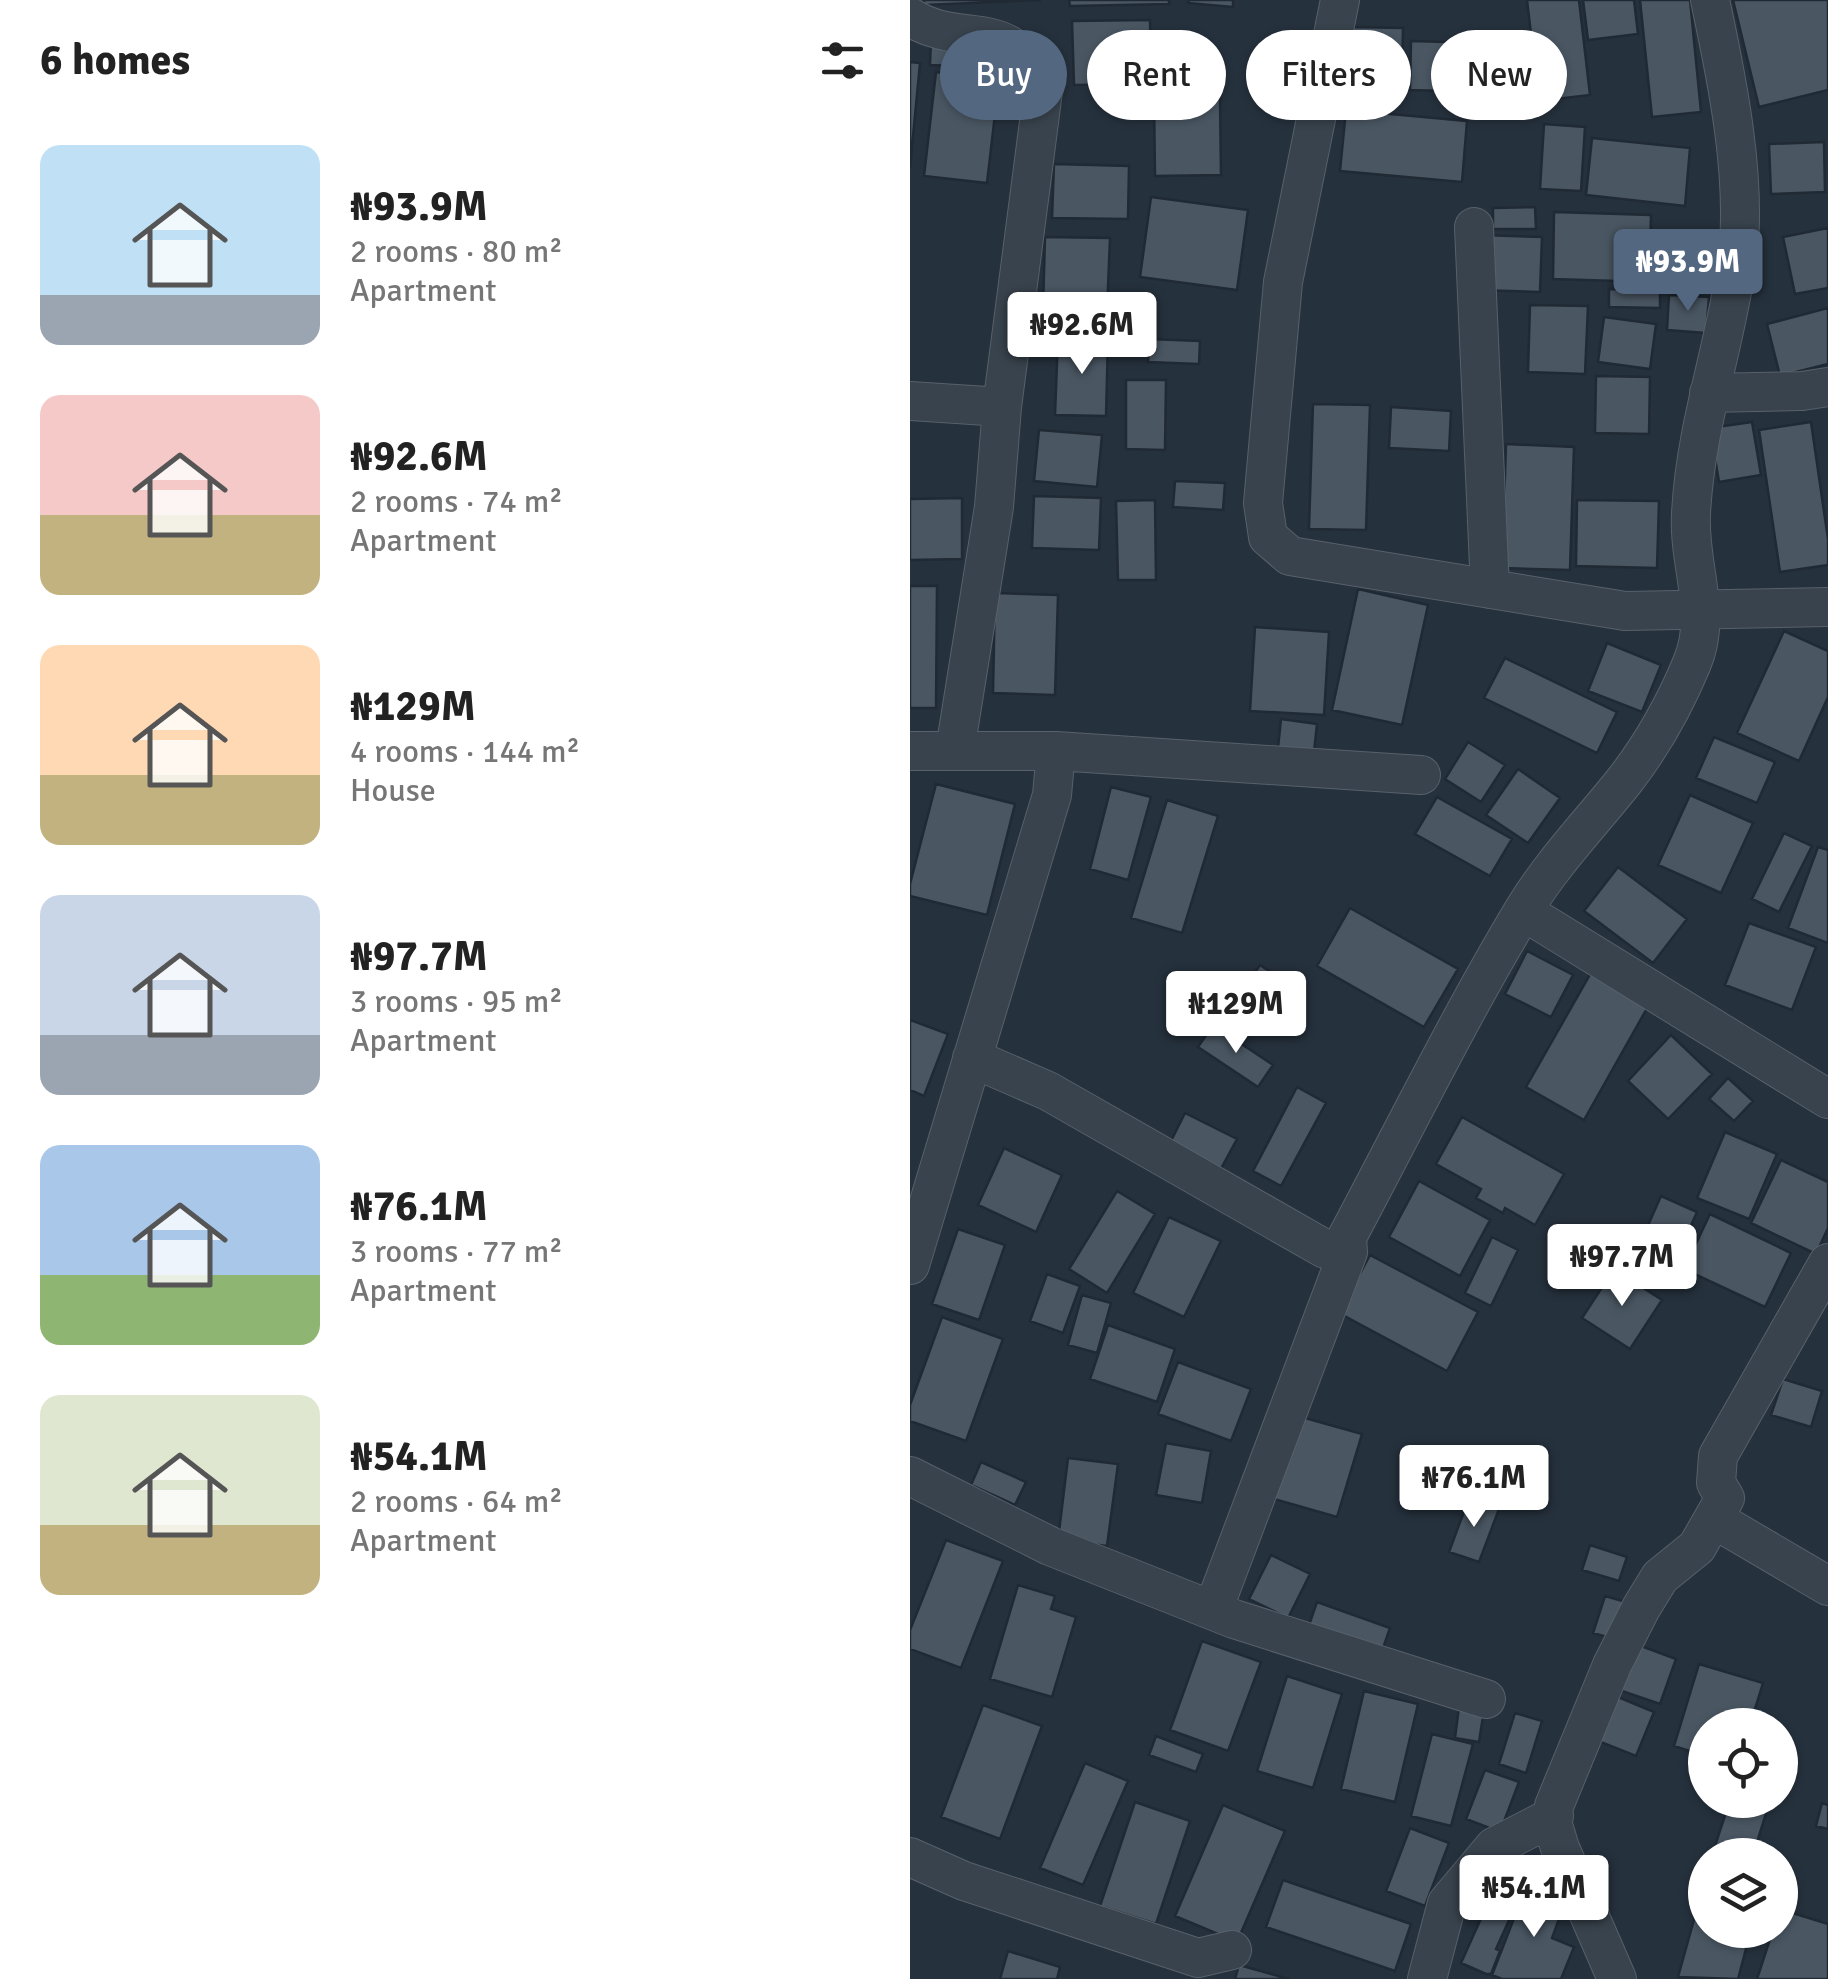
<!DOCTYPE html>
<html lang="en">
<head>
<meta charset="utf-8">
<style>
	body { margin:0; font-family:Signika,sans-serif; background:#f6f6f6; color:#222; height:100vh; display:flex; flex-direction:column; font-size:38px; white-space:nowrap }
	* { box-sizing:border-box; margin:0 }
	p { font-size:32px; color:#767676 }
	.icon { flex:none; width:55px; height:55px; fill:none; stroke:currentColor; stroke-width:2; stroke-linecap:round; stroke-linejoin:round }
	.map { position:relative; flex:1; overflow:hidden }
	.details { display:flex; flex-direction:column; background:#fff; width:910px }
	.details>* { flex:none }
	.banner { position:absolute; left:30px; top:30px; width:738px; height:90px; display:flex; gap:20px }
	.fabs { position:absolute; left:778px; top:1708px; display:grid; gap:20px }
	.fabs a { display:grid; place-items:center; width:110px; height:110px; border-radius:50%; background:#fff; box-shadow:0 2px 8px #0004; font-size:50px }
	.price { position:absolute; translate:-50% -85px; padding:0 22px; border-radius:10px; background:#fff; color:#222; font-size:32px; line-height:65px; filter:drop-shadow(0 2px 5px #0008) }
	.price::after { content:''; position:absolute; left:50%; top:60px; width:30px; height:22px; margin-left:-15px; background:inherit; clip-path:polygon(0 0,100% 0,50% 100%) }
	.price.on { background:#546780; color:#fff }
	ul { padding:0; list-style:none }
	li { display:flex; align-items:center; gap:30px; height:250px; padding:0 40px }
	li span { display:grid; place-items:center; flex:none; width:280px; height:200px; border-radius:20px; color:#555 }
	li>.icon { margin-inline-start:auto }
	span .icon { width:120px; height:120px; fill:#fffc; stroke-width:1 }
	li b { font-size:42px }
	h2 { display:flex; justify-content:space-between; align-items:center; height:120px; padding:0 40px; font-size:42px }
	.tag { padding:0 35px; border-radius:45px; background:#fff; box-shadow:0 2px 8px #0004; font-size:35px; line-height:90px }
	.tag.on { background:#546780; color:#fff }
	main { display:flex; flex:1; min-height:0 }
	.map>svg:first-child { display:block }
	.building { fill:#4a5763; stroke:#202a35; stroke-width:2.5 }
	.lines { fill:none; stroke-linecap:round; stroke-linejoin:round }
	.minor-casing { stroke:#57616b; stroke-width:40 }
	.minor { stroke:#39434d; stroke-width:38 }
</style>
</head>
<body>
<main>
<section class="details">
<h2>6 homes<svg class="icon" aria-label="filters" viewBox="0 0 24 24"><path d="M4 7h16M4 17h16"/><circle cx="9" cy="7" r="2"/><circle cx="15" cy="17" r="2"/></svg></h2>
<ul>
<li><span style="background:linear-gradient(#bfe0f5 75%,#9aa5b1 0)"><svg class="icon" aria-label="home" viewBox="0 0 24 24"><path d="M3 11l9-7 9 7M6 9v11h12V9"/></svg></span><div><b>₦93.9M</b><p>2 rooms · 80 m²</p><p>Apartment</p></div></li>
<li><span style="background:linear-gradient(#f6c9c9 60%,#c2b280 0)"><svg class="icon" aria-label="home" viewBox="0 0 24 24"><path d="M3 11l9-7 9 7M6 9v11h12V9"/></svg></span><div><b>₦92.6M</b><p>2 rooms · 74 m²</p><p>Apartment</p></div></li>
<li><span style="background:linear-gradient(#ffd9b3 65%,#c2b280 0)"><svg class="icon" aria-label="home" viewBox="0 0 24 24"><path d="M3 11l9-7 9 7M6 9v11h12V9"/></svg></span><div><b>₦129M</b><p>4 rooms · 144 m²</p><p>House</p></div></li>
<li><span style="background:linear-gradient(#c9d6e8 70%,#9aa5b1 0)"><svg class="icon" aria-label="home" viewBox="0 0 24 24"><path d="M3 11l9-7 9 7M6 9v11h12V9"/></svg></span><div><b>₦97.7M</b><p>3 rooms · 95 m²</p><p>Apartment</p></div></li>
<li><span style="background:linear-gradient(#a9c7e8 65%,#8fb573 0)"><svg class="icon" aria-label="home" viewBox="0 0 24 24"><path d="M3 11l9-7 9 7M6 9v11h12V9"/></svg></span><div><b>₦76.1M</b><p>3 rooms · 77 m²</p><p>Apartment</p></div></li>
<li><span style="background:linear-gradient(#dfe7d0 65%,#c2b280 0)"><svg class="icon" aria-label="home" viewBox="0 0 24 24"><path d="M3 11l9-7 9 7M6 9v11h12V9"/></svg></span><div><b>₦54.1M</b><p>2 rooms · 64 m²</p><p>Apartment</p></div></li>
</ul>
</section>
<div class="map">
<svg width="918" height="1979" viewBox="0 0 918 1979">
	<rect width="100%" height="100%" fill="#25313d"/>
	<!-- building -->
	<path class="building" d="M14 0H131L14 5Z
		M159 0H259V4L160 6Z
		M279 0H323V7L278 3Z
		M617 0H669L680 95 629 101Z
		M673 0H724L728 34 678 40Z
		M730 0H780L791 112 742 117Z
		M823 0H918V90L849 107Z
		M240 20 241 84 164 85 162 21Z
		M441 27 493 28 492 76 440 74Z
		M21 38 91 41 90 68 20 65Z
		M501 41 572 43 571 92 500 90Z
		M0 62 10 63 0 168Z
		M26 72 89 80 77 183 14 176Z
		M310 99 311 175 245 176 244 100Z
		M436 110 557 121 552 182 430 171Z
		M634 124 675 127 671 191 630 189Z
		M682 138 780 148 775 206 676 195Z
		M914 142 915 192 861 194 859 144Z
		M144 164 219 166 218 219 142 218Z
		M241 197 338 210 327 290 230 277Z
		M625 207 626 229H583V208Z
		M644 212 741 215 739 282 643 279Z
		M918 228V288L885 294 873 237Z
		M571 235 632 237 630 292 569 290Z
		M135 237 200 238 197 312 133 310Z
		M699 289 750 290V308L699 307Z
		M759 295 799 297 796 333 757 330Z
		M620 305 678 306 675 374 618 372Z
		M918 308V364L870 376 857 324Z
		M694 317 746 324 740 369 688 362Z
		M148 337 198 338 196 416 145 415Z
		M239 339 290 341 289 364 238 362Z
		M686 376 740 377 739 434 685 433Z
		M216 380H256L255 450 216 449Z
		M403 404 460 405 456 530 399 529Z
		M481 407 541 411 539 451 479 448Z
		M842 422 851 475 809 482 800 428Z
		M901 422 918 539V565L870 572 849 430Z
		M129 430 192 435 187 487 124 481Z
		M596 444 664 447 660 570 592 568Z
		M265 481 315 483 313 510 263 507Z
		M124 496 191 498 189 550 122 548Z
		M52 498V559L0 560V499Z
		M245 500 246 580H208L206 501Z
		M667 500 749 501 747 568 666 566Z
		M0 586H27L26 708H0Z
		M448 589 518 605 492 725 422 710Z
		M85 593 148 595 145 695 83 693Z
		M345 627 419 632 414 715 340 711Z
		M874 631 918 651V697L889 761 827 733Z
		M697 643 751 665 732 712 678 691Z
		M595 658 707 712 687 753 574 698Z
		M371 719 407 724 404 752 368 748Z
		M804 737 865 762 847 803 786 778Z
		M558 742 595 765 571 802 535 779Z
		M608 769 650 798 618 843 576 815Z
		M26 784 105 804 77 915 0 896V884Z
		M201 787 241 797 218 880 180 869Z
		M780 795 843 823 811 893 748 865Z
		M527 797 602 839 580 876 505 834Z
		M257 800 308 816 272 933 221 918Z
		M874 833 902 846 869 912 842 899Z
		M908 847 918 850V943L878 928Z
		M708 867 777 919 743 963 674 911Z
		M440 908 548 969 514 1027 407 966Z
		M839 923 906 947 882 1010 815 985Z
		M617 951 663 975 641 1017 595 994Z
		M350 965 388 990 359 1034 320 1009Z
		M682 971 740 1003 674 1120 616 1087Z
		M0 1020 38 1034 14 1096 0 1090Z
		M303 1025 363 1065 348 1087 288 1047Z
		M761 1035 802 1074 758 1119 718 1081Z
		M818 1078 843 1101 824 1121 799 1099Z
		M387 1087 416 1103 371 1186 343 1171Z
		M275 1113 327 1139 307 1176 256 1151Z
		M552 1117 654 1174 625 1225 595 1208 593 1213 566 1198 571 1189 526 1164Z
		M815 1132 867 1154 839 1219 787 1198Z
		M94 1148 152 1175 126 1232 68 1205Z
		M871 1160 918 1182V1228L906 1254 841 1223Z
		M509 1181 580 1220 550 1276 479 1237Z
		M207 1191 245 1214 197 1293 159 1269Z
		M751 1196 787 1212 760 1273 724 1257Z
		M800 1214 881 1253 855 1307 774 1269Z
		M259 1217 311 1241 274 1317 223 1293Z
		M48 1229 95 1245 69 1320 22 1304Z
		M582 1237 608 1250 581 1306 555 1293Z
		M460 1255 568 1312 537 1371 429 1313Z
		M704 1269 752 1300 720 1349 672 1318Z
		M137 1274 170 1286 153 1333 120 1321Z
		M172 1295 201 1303 187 1353 158 1345Z
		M32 1317 93 1339 56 1441 0 1421V1405Z
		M198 1325 265 1349 247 1402 180 1379Z
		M268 1362 341 1389 321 1441 248 1414Z
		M873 1379 912 1391 901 1427 861 1415Z
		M388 1416 452 1434 427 1517 364 1499Z
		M256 1443 301 1451 292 1503 246 1495Z
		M158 1458 208 1464 197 1546 148 1540Z
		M71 1462 116 1482 105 1505 61 1485Z
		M559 1498 589 1509 569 1562 539 1552Z
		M36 1540 93 1561 51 1668 0 1649V1630Z
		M680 1545 717 1557 709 1581 672 1570Z
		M361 1555 400 1574 378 1618 339 1599Z
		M108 1585 145 1596 141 1609 166 1617 142 1697 80 1679Z
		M695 1596 716 1602 704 1639 683 1633Z
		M407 1602 480 1628 471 1654 398 1628Z
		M292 1641 351 1662 318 1751 260 1730Z
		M723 1643 766 1659 750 1704 706 1689Z
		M789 1664 853 1683 840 1725H795V1756L764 1746Z
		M377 1676 432 1694 403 1788 347 1771Z
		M454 1691 508 1704 485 1802 431 1789Z
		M696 1692 744 1712 726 1756 678 1737Z
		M73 1705 132 1726 90 1839 31 1817Z
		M549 1707 574 1710 569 1742 545 1738Z
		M605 1713 632 1721 616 1773 589 1764Z
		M522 1734 563 1744 541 1826 501 1816Z
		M246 1736 293 1754 286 1772 239 1755Z
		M175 1763 218 1781 173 1885 130 1868Z
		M575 1770 609 1782 590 1832 556 1819Z
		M820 1800 860 1801 843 1855H802Z
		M225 1802 280 1821 246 1924 190 1906Z
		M912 1803 918 1805V1829L906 1826Z
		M313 1805 375 1831 327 1942 265 1916Z
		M500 1828 539 1843 515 1906 476 1891Z
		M599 1853 652 1869 646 1891 592 1875Z
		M373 1880 501 1924 485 1971 356 1927Z
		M795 1880V1930H841L828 1979 768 1977Z
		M586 1885 610 1896 586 1949 590 1951 581 1974H576L551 1963Z
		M617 1885 656 1900 642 1938 664 1947 651 1979H592L582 1975Z
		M870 1909 918 1924V1979H847L863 1930H870Z
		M98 1951 150 1967 147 1979H90Z
		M329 1965 379 1979H325Z"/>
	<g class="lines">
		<defs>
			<path id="minor" d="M430 0 373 282 353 503 358 537 380 556 715 611 918 607
				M0 17C56 52 100 10 133 91L92 407 84 507 45 750
				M564 227 580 589
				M799 393 892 391 918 387
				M0 401 92 407
				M0 751H146L511 775
				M613 911 918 1099
				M62 1058 138 1091 415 1249 438 1252
				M0 1265 142 795 146 751
				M0 1476 140 1546 324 1619 576 1699
				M804 1519 918 1586
				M303 1610 438 1252 437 1237C495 1128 550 1016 613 911 642 863 680 824 715 780 742 745 765 704 782 663 803 613 778 565 781 514 785 428 815 347 827 262 838 181 817 79 800 0
				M0 1857 54 1881 288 1958 322 1950
				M517 1979 537 1903 584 1847 644 1816
				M707 1979 650 1848 643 1825 644 1806 702 1665 731 1608 750 1577 787 1547 815 1498 806 1483 808 1456 918 1263"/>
		</defs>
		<!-- minor casing -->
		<use href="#minor" class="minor-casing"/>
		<!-- minor -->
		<use href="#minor" class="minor"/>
	</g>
</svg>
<div class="fabs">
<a><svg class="icon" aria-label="locate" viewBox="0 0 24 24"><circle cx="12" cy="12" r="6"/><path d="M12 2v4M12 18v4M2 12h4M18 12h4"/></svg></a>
<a><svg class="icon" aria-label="layers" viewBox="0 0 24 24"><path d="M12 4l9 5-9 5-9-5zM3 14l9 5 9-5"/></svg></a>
</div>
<b class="price on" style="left:778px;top:314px">₦93.9M</b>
<b class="price" style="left:172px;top:377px">₦92.6M</b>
<b class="price" style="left:326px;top:1056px">₦129M</b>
<b class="price" style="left:712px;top:1309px">₦97.7M</b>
<b class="price" style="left:564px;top:1530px">₦76.1M</b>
<b class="price" style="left:624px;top:1940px">₦54.1M</b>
<div class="banner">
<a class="tag on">Buy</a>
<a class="tag">Rent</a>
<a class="tag">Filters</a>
<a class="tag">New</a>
</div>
</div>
</main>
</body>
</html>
